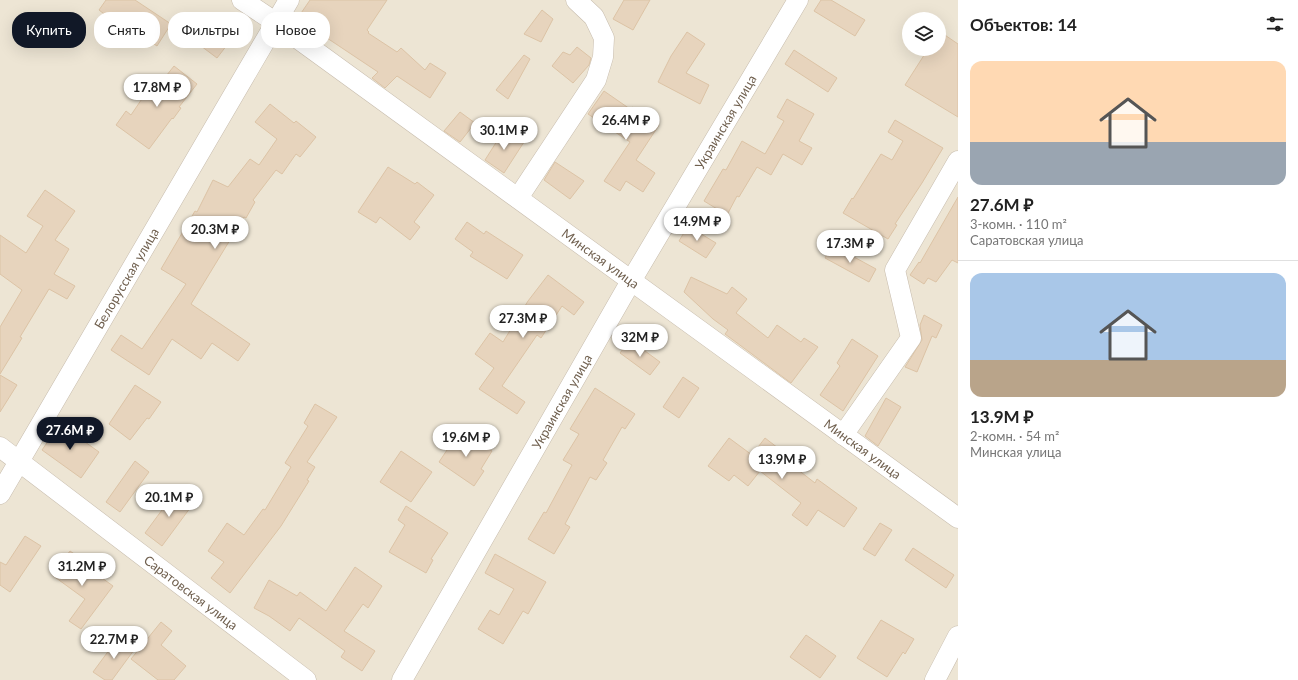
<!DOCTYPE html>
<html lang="ru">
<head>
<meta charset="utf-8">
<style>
	body { margin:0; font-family:Lato,sans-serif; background:#f2f2f2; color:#222; height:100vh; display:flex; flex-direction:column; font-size:15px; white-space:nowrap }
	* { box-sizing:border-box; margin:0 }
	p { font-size:13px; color:#767676 }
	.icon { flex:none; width:22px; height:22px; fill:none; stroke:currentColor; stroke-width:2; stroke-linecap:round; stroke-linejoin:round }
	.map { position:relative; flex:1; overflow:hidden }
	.sheet { display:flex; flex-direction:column; background:#fff; width:340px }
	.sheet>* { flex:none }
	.guide { position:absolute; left:12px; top:12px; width:380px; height:36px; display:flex; gap:8px }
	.buttons { position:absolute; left:902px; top:12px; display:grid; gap:8px }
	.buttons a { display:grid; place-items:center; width:44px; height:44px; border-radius:50%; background:#fff; box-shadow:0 4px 16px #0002; font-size:20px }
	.price { position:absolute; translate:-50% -34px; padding:0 9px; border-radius:14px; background:#fff; color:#222; font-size:13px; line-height:26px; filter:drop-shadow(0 1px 2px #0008) }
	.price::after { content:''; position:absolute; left:50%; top:24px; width:12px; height:9px; margin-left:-6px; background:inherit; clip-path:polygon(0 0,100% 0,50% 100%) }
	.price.current { background:#111827; color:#fff }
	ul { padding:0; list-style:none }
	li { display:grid; align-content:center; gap:8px; height:212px; padding:0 12px }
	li+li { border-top:1px solid #e0e0e0 }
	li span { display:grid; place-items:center; height:124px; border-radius:12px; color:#555 }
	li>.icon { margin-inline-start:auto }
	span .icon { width:72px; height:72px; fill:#fffc; stroke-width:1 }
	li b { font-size:17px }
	h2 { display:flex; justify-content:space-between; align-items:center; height:48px; padding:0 12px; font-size:17px }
	.pill { padding:0 14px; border-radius:16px; background:#fff; box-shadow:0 4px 16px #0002; font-size:14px; line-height:36px }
	.pill.current { background:#111827; color:#fff }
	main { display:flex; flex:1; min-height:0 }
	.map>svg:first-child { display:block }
	.residential { fill:#ede5d4; fill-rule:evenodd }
	.building { fill:#e7d4bd; stroke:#dcc3a5 }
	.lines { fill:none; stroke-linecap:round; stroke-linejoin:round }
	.minor-casing { stroke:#c7bcad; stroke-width:21 }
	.minor { stroke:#fff; stroke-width:20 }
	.labels { text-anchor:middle; stroke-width:3; stroke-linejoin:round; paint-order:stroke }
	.street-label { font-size:13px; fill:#70604f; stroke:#fdf9ed }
</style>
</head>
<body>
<main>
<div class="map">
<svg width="958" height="680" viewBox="0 0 958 680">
	<rect width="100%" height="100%" fill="#faf5e7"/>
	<!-- residential -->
	<path class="residential" d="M0 0H958V680H0ZM909 19H939V49H909Z"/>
	<!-- building -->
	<path class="building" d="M106 0H135L171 24 157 46 114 17 112 20 99 10Z
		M310 0H387L367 30 369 32 368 33 397 52 401 48 425 70 430 63 446 73 430 98 397 76 385 88 372 78 378 72 315 30 312 34 295 22Z
		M624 0H650L633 30 613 19Z
		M821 0H831L865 20 855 36 814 11Z
		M542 10 553 19 541 42 524 34Z
		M187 14 227 45 217 58 177 28Z
		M939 31 958 44V117L905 85 928 49H939Z
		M687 32 705 44 686 73 709 85 700 104 658 82 671 56Z
		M577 47 591 58 589 65 573 83 552 66 563 52 570 55Z
		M794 50 837 78 828 92 785 64Z
		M524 55 530 59 508 99 496 90Z
		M174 66 197 84 179 107 181 108 173 119 172 118 149 149 116 125 126 111 131 115 150 87 155 90Z
		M604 91 630 109 632 107 659 125 636 160 655 173 643 192 626 181 620 191 604 181 630 142 588 114Z
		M787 99 814 114 799 141 812 148 802 165 783 154 771 175 757 167 739 197 737 196 727 215 704 201 723 169 726 170 742 141 765 154 784 121 777 117Z
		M270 104 294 123 296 121 316 137 300 157 296 154 282 174 276 170 253 200 255 202 246 218 244 217 191 304 250 344 238 361 212 343 201 359 172 339 149 375 111 350 121 335 142 349 186 284 161 269 195 211 197 212 213 180 228 187 250 159 259 165 277 139 255 122Z
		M460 112 475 123 460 142 444 131Z
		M895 120 943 148 922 183 895 224 897 225 888 239 843 213 852 198 853 199 881 154 892 160 903 141 888 132Z
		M504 130 524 142 504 173 485 160Z
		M555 162 584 181 570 199 544 180Z
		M388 167 415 184 417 182 434 195 414 222 420 227 410 240 380 217 376 223 358 212Z
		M45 190 75 211 55 240 69 249 54 274 75 286 67 299 49 289 20 337 22 338 0 374V327L22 290 0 274V235L26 253 43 226 27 216Z
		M958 197V263L952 260 936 282 928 278 924 284 910 275 919 262 920 263Z
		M467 222 484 234 486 231 523 255 507 279 470 256 473 252 455 239Z
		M688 226 716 243 706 258 679 241Z
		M832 245 876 269 869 282 825 258Z
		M548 275 584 302 574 315 562 306 541 338 537 335 502 386 525 402 517 414 479 389 494 368 475 354 490 333 503 342 528 301Z
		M691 277 727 294 732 287 747 299 736 313 768 338 777 325 801 342 804 338 818 347 791 383 725 334 728 330 713 319 684 292Z
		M924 315 942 325 936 338 932 336 917 372 905 367 922 340 920 325Z
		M852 339 878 356 843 411 820 395 840 366 837 363Z
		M630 340 660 362 650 375 620 353Z
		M0 375 17 385 0 412Z
		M683 377 699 388 679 418 663 407Z
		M135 385 161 402 149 419 147 418 130 440 109 424Z
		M595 388 635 414 625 429 622 427 603 460 607 463 596 480 590 477 565 524 570 527 554 554 528 539 544 512 546 513 572 465 563 460 579 434 570 429Z
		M886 398 901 407 878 446 865 436Z
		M315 404 337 417 307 462 315 467 307 480 309 481 281 526 230 593 211 578 224 562 208 551 227 523 244 535 263 509 265 510 291 467 285 463 308 426 304 423Z
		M60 424 99 452 81 478 42 450Z
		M459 432 492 451 481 469 484 471 474 486 439 462Z
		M729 438 752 455 765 438 778 448 775 452 815 483 817 479 857 508 844 527 818 510 807 526 792 515 801 503 760 471 748 486 734 475 729 481 708 466Z
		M401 451 432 472 411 502 380 482Z
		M135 461 149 472 120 512 106 502Z
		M176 491 193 504 162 546 145 533Z
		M406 506 448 533 431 559 433 560 426 573 389 552 405 525 398 520Z
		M880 523 892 530 875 556 863 549Z
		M25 536 41 546 10 592 0 585V562L6 565Z
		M913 548 954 575 946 588 905 560Z
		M70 551 86 562 84 565 113 586 81 629 69 621 85 599 52 575Z
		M495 554 546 582 528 614 523 611 503 644 478 629 490 610 499 615 514 589 485 573Z
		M355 567 382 586 368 608 363 604 344 631 375 651 362 671 341 657 345 651 299 618 290 631 269 616 254 608 269 580 297 596 300 592 326 611Z
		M881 620 914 639 905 654 903 652 887 677 857 658Z
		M161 622 172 631 161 645 186 666 174 680H158L131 659Z
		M806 635 836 656 820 678 790 657Z
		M118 638 134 650 112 680H105L93 672Z"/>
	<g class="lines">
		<defs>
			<g id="minor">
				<path id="s1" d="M242 0 275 22 958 518"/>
				<path d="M518 198 596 80 603 57 604 38 594 17 576 0"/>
				<path d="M843 435 911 338 895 270 958 161"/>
				<path id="s2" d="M0 447 306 680"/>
				<path id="s3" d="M0 494 289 0"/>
				<path id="s4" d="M402 680 631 281 798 0"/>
				<path d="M935 680 958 636"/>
			</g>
		</defs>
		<!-- minor casing -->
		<use href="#minor" class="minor-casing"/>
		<!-- minor -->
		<use href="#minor" class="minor"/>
	</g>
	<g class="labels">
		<!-- street labels -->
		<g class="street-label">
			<text dy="5" stroke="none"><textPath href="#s4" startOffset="645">Украинская улица</textPath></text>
			<text dy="5" stroke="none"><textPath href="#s1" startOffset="442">Минская улица</textPath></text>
			<text dy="5" stroke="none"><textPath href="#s3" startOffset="250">Белорусская улица</textPath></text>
			<text dy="5" stroke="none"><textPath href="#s4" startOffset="321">Украинская улица</textPath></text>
			<text dy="5" stroke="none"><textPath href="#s1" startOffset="766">Минская улица</textPath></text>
			<text dy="5" stroke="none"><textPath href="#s2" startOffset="240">Саратовская улица</textPath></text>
		</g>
	</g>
</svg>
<div class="buttons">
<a><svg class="icon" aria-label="layers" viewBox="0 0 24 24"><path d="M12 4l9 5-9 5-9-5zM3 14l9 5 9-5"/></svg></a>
</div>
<b class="price" style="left:157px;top:108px">17.8M ₽</b>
<b class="price" style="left:626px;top:141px">26.4M ₽</b>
<b class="price" style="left:504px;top:151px">30.1M ₽</b>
<b class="price" style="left:697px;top:242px">14.9M ₽</b>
<b class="price" style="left:215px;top:250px">20.3M ₽</b>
<b class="price" style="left:850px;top:264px">17.3M ₽</b>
<b class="price" style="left:523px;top:339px">27.3M ₽</b>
<b class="price" style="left:640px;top:358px">32M ₽</b>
<b class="price current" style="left:70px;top:451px">27.6M ₽</b>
<b class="price" style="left:466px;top:458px">19.6M ₽</b>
<b class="price" style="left:782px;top:480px">13.9M ₽</b>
<b class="price" style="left:169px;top:518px">20.1M ₽</b>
<b class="price" style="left:82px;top:587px">31.2M ₽</b>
<b class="price" style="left:114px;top:660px">22.7M ₽</b>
<div class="guide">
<a class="pill current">Купить</a>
<a class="pill">Снять</a>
<a class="pill">Фильтры</a>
<a class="pill">Новое</a>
</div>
</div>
<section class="sheet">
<h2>Объектов: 14<svg class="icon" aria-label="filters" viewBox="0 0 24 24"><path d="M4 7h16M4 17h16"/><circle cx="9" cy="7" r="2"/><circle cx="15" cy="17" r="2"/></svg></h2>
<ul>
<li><span style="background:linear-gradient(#ffd9b3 65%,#9aa5b1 0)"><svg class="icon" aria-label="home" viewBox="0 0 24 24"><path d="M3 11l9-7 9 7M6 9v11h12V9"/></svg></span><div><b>27.6M ₽</b><p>3-комн. · 110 m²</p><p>Саратовская улица</p></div></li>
<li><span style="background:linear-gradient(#a9c7e8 70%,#b9a48a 0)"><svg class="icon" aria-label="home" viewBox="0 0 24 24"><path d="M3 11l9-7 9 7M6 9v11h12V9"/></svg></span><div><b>13.9M ₽</b><p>2-комн. · 54 m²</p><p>Минская улица</p></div></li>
</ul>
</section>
</main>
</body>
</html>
